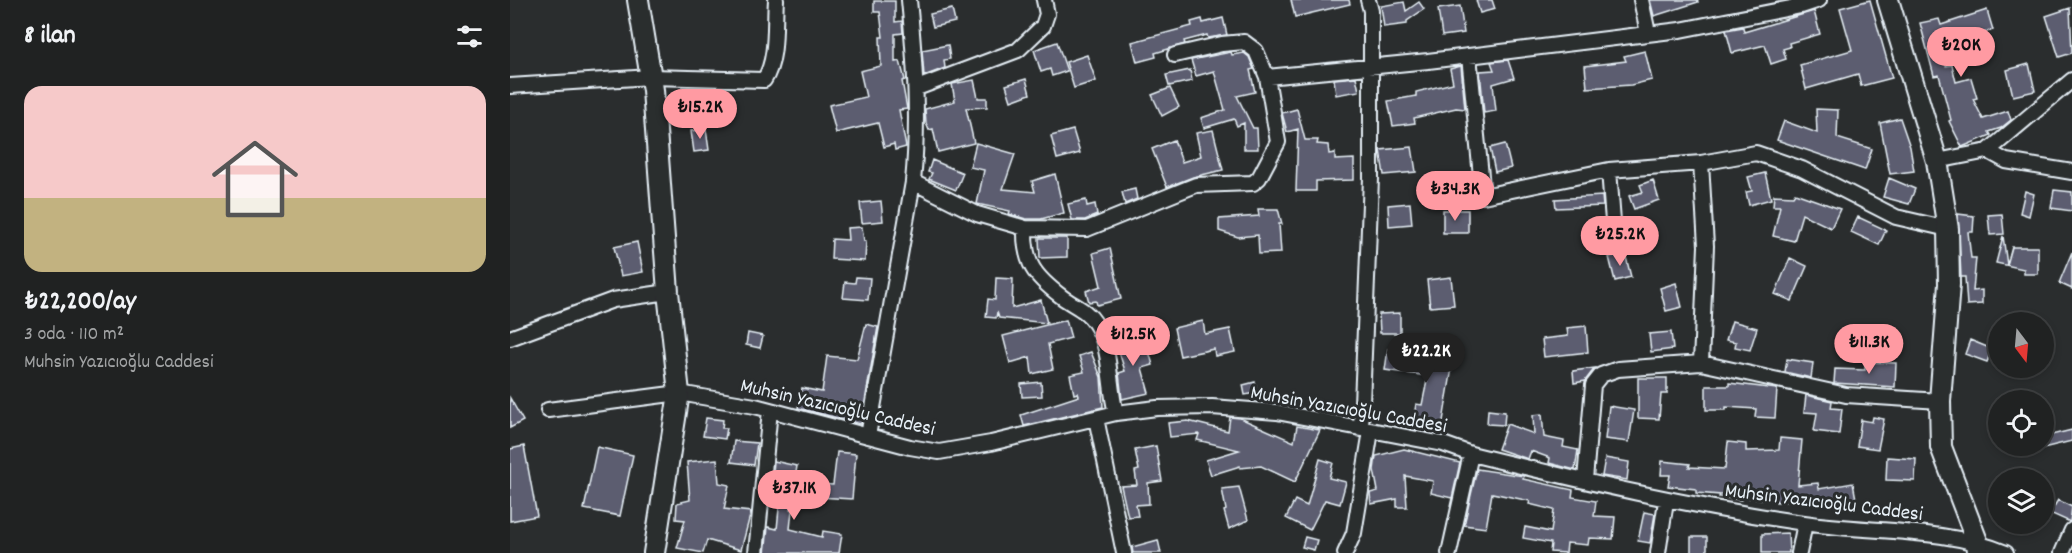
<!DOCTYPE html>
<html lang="tr">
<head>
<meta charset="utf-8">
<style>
	body { margin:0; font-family:Dekko,sans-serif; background:#282a2a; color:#f1f3f6; height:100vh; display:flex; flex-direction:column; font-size:22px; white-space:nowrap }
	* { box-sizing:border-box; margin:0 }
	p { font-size:20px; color:#a2a4a5 }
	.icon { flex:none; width:33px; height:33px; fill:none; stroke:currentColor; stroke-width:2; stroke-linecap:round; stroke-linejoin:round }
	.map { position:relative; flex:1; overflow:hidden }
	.drawer { display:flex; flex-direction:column; background:#202222; width:510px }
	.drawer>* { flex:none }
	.needle { width:39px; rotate:164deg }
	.fabs { position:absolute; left:1478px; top:312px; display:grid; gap:12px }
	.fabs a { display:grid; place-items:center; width:66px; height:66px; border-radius:50%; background:#202222; box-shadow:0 3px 9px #0003,0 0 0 2px #3d3f40; font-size:30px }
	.price { position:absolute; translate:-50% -51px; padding:0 14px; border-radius:21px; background:#ff9aa2; color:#111; font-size:20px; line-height:39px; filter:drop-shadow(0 2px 3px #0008) }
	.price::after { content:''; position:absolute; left:50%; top:36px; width:18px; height:14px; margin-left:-9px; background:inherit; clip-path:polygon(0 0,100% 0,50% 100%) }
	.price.active { background:#222; color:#fff }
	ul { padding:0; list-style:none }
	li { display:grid; align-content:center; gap:12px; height:318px; padding:0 24px }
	li span { display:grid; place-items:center; height:186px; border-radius:18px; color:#555 }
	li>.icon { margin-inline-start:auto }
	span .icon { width:108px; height:108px; fill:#fffc; stroke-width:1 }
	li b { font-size:26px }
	h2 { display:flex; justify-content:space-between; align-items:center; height:72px; padding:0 24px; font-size:26px }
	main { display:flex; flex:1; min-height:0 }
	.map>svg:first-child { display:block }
	.building { fill:#5c5d6f; stroke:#e8f1f8; stroke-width:1.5 }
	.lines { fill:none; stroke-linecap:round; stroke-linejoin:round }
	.street-casing { stroke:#e8f1f8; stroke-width:18 }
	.secondary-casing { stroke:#e8f1f8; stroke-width:24 }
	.street { stroke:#2a2d2e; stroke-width:14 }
	.secondary { stroke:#2a2d2e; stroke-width:20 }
	.labels { text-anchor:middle; stroke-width:6; stroke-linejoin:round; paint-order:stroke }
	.street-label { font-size:21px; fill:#e8f1f8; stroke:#2a2d2e }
</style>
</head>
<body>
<main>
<section class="drawer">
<h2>8 ilan<svg class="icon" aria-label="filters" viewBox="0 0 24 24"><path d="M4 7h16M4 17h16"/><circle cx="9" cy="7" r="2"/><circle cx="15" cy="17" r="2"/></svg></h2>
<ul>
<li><span style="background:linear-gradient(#f6c9c9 60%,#c2b280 0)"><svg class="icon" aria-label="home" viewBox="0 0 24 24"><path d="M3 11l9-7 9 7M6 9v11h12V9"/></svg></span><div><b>₺22,200/ay</b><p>3 oda · 110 m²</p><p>Muhsin Yazıcıoğlu Caddesi</p></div></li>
</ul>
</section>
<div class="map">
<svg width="1562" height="553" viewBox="0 0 1562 553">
	<rect width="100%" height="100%" fill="#2a2d2e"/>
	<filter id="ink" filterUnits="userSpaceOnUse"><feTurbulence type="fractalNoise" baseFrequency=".0167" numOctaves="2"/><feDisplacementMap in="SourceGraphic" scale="12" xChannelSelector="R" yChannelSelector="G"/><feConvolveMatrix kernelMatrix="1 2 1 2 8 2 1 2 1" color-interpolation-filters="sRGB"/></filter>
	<g filter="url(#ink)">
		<!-- building -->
		<path class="building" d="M781 0H839L840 4 785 17Z
			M966 0H982L985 9 970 13Z
			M1140 0H1187L1188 2 1144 16Z
			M1360 0 1382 78 1351 86 1348 74 1296 89 1290 65 1342 50 1330 8Z
			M364 1H385V22L392 21 393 33 385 34V62L390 61 395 80 392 81 397 109 389 110 396 147 385 150 384 144 374 147 368 123 326 133 319 105 356 97 350 71 371 66 370 37H373L370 12H364Z
			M894 2 896 11 909 2 914 9 897 21V24L874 27 871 6Z
			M950 6 954 33 932 36 928 9Z
			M1560 8 1562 53 1549 57 1536 16Z
			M442 9 445 22 423 27 420 14Z
			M1477 10 1483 30 1430 46 1436 66 1442 65 1446 82 1461 78 1467 98 1463 99 1473 119 1498 111 1501 120 1491 128 1479 132 1481 135 1452 147 1439 121 1441 120 1429 75 1424 76 1410 23 1429 19 1431 25Z
			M1304 11 1310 34 1279 43 1280 47 1273 49 1276 59 1261 64 1255 45 1222 53 1216 30 1233 27 1234 32Z
			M713 18 717 35 698 38 697 35 674 41 675 44 645 53 646 57 627 62 622 42 682 26 681 22 692 19 693 23Z
			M547 42 557 71 542 76 540 69 531 72 524 50Z
			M438 45 440 59 434 60 435 68 414 76 412 50Z
			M1135 51 1142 80 1121 85 1077 88 1075 66 1116 61 1114 56Z
			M721 52 722 55 734 53 739 57 744 69 740 70 745 92 727 96 743 128H747L748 149H734V123L727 126 724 119 694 128 691 118 715 110 704 71 686 76 681 60Z
			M577 55 586 81 564 88 556 62Z
			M998 60 1004 78 983 84 986 111 974 113 970 71 984 70 981 62Z
			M1519 64 1525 91 1503 96 1497 70Z
			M951 66 955 109 946 108 904 118 905 123 883 126 878 101 906 96V92L943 83 940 69Z
			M680 70 682 81 659 86 656 75Z
			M846 77 849 91 826 95 824 79Z
			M516 79 520 94 501 101 496 85Z
			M464 80 468 98H477V107L456 108 464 143 428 152 423 129 419 130 416 123 415 109 445 101 442 84Z
			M660 88 669 107 652 116 642 95Z
			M787 109 795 140H808L807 144 818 145 819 154 825 153V160L844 159V180L806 181V191H786L788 129 777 132 772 113Z
			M1306 109 1328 110 1327 138 1362 149 1355 170 1267 140 1274 121 1307 133Z
			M1390 118 1400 147 1404 171 1380 174 1370 123Z
			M196 129 199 150 184 152 181 131Z
			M563 130 570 153 547 159 541 136Z
			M703 130 713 170 683 177 657 187 642 149 664 140 672 162 691 156 686 133Z
			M466 143 505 154 493 189 525 192 522 181 545 174 554 213 531 219H516L499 214 500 211 467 204 474 170 460 167Z
			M995 144 1001 168 985 172 980 148Z
			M902 147 906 172 874 175 870 150Z
			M422 160 453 173 446 190 419 179 422 173 418 172Z
			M1255 173 1261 199 1239 205 1236 192 1242 191 1238 177Z
			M1379 178 1405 189 1399 204 1373 197Z
			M1143 180 1149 200 1124 209 1119 196 1133 192 1130 185Z
			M625 189 627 199 615 204 612 192Z
			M1544 190 1562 192V211L1541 208Z
			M1515 191 1524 194 1519 216 1510 213Z
			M1285 193 1330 209 1321 228 1292 214 1284 241 1263 236 1270 206H1263L1264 195 1283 196Z
			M1092 196 1093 206 1046 208 1045 199Z
			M576 200 577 206 585 204 587 215 575 220H562L558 204Z
			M371 201 373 221 352 223 350 203Z
			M900 203 902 224 879 226 878 205Z
			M748 209H768L772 224H769L771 253 749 254 748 235 728 237 709 231V219L749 216Z
			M933 210H958V233H933Z
			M1448 214 1464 216 1463 232H1458L1461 258H1466L1463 291 1472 290V304L1457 305 1455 277H1451Z
			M1492 214 1494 234 1480 235 1478 215Z
			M1348 217 1376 230 1369 245 1341 232Z
			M1141 224 1145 237 1124 243 1121 229Z
			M352 227 354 241H356L355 261 321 259 322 239 338 240 337 228Z
			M1493 236 1497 265 1502 247H1528V274H1514V269L1486 263Z
			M529 238H557V257L530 258Z
			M127 242 133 272 111 276 104 247Z
			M600 248 611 299 587 305 586 301 579 302 576 291 591 286 583 253Z
			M1562 252V289L1549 283Z
			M1115 253 1121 277 1105 281 1099 257Z
			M1280 258 1297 266 1282 301 1265 294Z
			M346 277 360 278 358 300 333 298 335 282 345 283Z
			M941 277 944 305 920 307 917 280Z
			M486 278 503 279 502 308 531 300 537 323 489 318 487 312 486 318 476 317 478 299 485 300Z
			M1166 283 1172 307 1156 311 1150 288Z
			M890 313V333H870L869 314Z
			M556 320 561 338 538 344 543 369 522 374 520 357 500 363 493 336Z
			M693 321 695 334 720 329 725 352 705 356 704 349 670 356 664 328Z
			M1222 321 1247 328 1240 350 1225 347 1226 342 1216 340Z
			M356 324 368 327 351 424 288 408 292 388 312 392 317 356 347 359Z
			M1076 326 1078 352 1034 357 1032 339 1058 336 1057 328Z
			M1161 332 1163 349 1141 352 1139 334Z
			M238 333 253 336 250 348 236 345Z
			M623 333 629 351 638 348 643 365 632 368 639 393 612 399 609 373 615 371 605 339Z
			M1460 340 1482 349 1477 362 1455 354Z
			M878 349 944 356 931 433 902 429 906 404 912 405 918 376 875 370Z
			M581 352 591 377 593 407 514 426 511 415 569 396 568 393 564 394 560 375 574 372 569 356Z
			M1277 359 1303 363 1301 378 1275 372Z
			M1355 362 1386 363 1385 387 1324 383 1325 369 1355 370Z
			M1085 368 1075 381 1064 383 1063 371Z
			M1128 378H1157V394H1151L1149 419 1128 418Z
			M531 382 532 396 512 397 511 384Z
			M745 382 747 393 735 395 733 385Z
			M1219 383 1267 389 1265 418 1245 417 1246 409 1216 407V410H1196V386H1219Z
			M1296 395 1322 401 1321 408 1332 409 1329 434 1304 431 1307 413 1294 412Z
			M0 398 13 421 0 428Z
			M1099 406 1124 410 1119 442 1095 439Z
			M978 410 995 412 994 425 977 424Z
			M1032 414 1034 437 1054 441 1053 447 1068 450 1065 470 1039 463 1040 458 1021 451 1018 459 988 449 997 424 1024 434 1023 415Z
			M720 417 730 418 784 442 787 426 810 430 785 482 751 466 730 468V466L701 475 696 460 729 450 687 440 689 434 660 437 658 423 678 421 718 431Z
			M1363 417 1374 419 1368 449 1347 446 1351 420 1362 422Z
			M196 418 213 420 212 428H217L215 439 193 436Z
			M1562 430V441L1533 448V437Z
			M1270 438 1292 440 1288 485 1308 483 1309 489 1343 483 1346 499 1323 504 1322 499 1266 502V500L1231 497V500L1209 497 1210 495 1186 493V489L1158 486 1160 475H1151L1152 461 1180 464 1179 467 1215 469 1218 442 1236 444V451L1269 450Z
			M224 441 247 443 244 465 221 462Z
			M14 446 27 516 0 521V449Z
			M646 446 652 481 638 483 639 504 626 505 628 516 618 517 611 486 627 485 625 471 629 470 625 450Z
			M87 447 123 455 110 516 74 509Z
			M894 449 950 463 940 507 942 498 921 493 923 481 895 476 897 507H887V499L861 504 860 493 868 491 864 470 866 456Z
			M327 452 346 454 342 499 308 497V484L323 485Z
			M1377 457 1406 459 1405 481 1376 480Z
			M1095 458 1119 462 1117 480 1092 476Z
			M207 459 209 483 219 485 214 509 241 512 231 550 197 540 193 553 167 548 175 520 166 519 167 503 180 500 177 462Z
			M810 459 823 463 819 478 836 482 830 504 815 500 800 530 776 518 785 500 797 506Z
			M264 461 287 466 280 509 282 510 280 529 312 537 313 531 332 534 329 553H255L258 527 267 529 270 498 261 497Z
			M967 469 1014 476 1013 479 1063 490 1062 497 1086 501 1084 516 1105 517 1103 539 1079 538 1078 545 1057 543 1056 553 1040 552 1041 543 1013 538 1015 527 1041 532 1044 510 1019 504 1020 501 982 493 976 528 954 525Z
			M729 487 738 520 719 529 714 511 716 510 712 489Z
			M1548 500 1562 507 1560 522 1540 513Z
			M1134 512 1145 514 1140 543 1128 541Z
			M1278 533 1279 553H1252V534Z
			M795 537 807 540 804 550 792 547Z
			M1181 537H1197V553H1181Z
			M648 540 651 553H623L622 547Z"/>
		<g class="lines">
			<defs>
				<path id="street" d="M1131 0 1138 33
					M959 56 973 196 1099 170 1191 163 1246 153 1292 169 1386 217 1438 229
					M757 77 918 61 1170 30 1291 6 1309 0
					M0 86 141 77 254 80C268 59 264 24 266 0
					M407 88 508 50 533 26 537 14 534 0
					M1478 151 1496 161 1562 172
					M1427 161 1478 151 1562 80
					M1099 170 1105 247
					M403 182 467 214 515 228 577 229 686 185 743 183 749 178 768 142 757 77 746 51 734 42 712 44 665 55
					M515 228C514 263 524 276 552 297 564 306 577 310 585 323 602 348 598 384 606 413
					M0 338 103 300 158 292
					M1191 363 1196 246 1191 163
					M38 410 169 393 245 406 400 447 429 452 481 443 606 413 647 408 702 407 767 412 933 444 961 454C1071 481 1182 507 1294 523 1360 533 1434 527 1496 553
					M586 418 614 553
					M851 429 861 178V11L858 0
					M358 436 403 182C409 120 405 61 399 0
					M1075 480 1083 385 1091 375 1108 369 1191 363 1336 395 1430 401
					M246 553 260 410
					M835 553 844 533 861 431
					M939 553 961 454
					M1148 553 1156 501
					M1289 553 1295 523
					M1552 553 1562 530"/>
				<path id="secondary" d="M128 0 143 90 158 292 169 393 144 553
					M1378 0 1427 161 1438 229 1439 284 1430 401 1431 447 1467 541 1468 553"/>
			</defs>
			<!-- street casing -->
			<use href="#street" class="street-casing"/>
			<!-- secondary casing -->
			<use href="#secondary" class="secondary-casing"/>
			<!-- street -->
			<use href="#street" class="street"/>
			<!-- secondary -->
			<use href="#secondary" class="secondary"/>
		</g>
	</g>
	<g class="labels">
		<!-- street labels -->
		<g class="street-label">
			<text transform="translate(328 406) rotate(13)" y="7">Muhsin Yazıcıoğlu Caddesi</text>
			<text transform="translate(839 408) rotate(10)" y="7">Muhsin Yazıcıoğlu Caddesi</text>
			<text transform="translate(1314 501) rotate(7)" y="7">Muhsin Yazıcıoğlu Caddesi</text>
		</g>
	</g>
</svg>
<div class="fabs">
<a><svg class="needle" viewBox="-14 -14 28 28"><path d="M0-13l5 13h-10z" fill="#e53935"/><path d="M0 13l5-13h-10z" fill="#a2a4a5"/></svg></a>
<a><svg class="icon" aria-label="locate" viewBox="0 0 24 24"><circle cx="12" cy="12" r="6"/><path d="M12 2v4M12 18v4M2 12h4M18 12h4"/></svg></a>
<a><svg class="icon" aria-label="layers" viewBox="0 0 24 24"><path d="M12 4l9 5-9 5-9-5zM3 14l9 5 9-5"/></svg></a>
</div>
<b class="price" style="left:1451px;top:78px">₺20K</b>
<b class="price" style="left:190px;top:140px">₺15.2K</b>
<b class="price" style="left:945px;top:222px">₺34.3K</b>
<b class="price" style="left:1110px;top:267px">₺25.2K</b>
<b class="price" style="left:623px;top:367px">₺12.5K</b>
<b class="price" style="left:1359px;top:375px">₺11.3K</b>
<b class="price active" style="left:916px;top:384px">₺22.2K</b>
<b class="price" style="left:284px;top:521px">₺37.1K</b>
</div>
</main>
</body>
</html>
